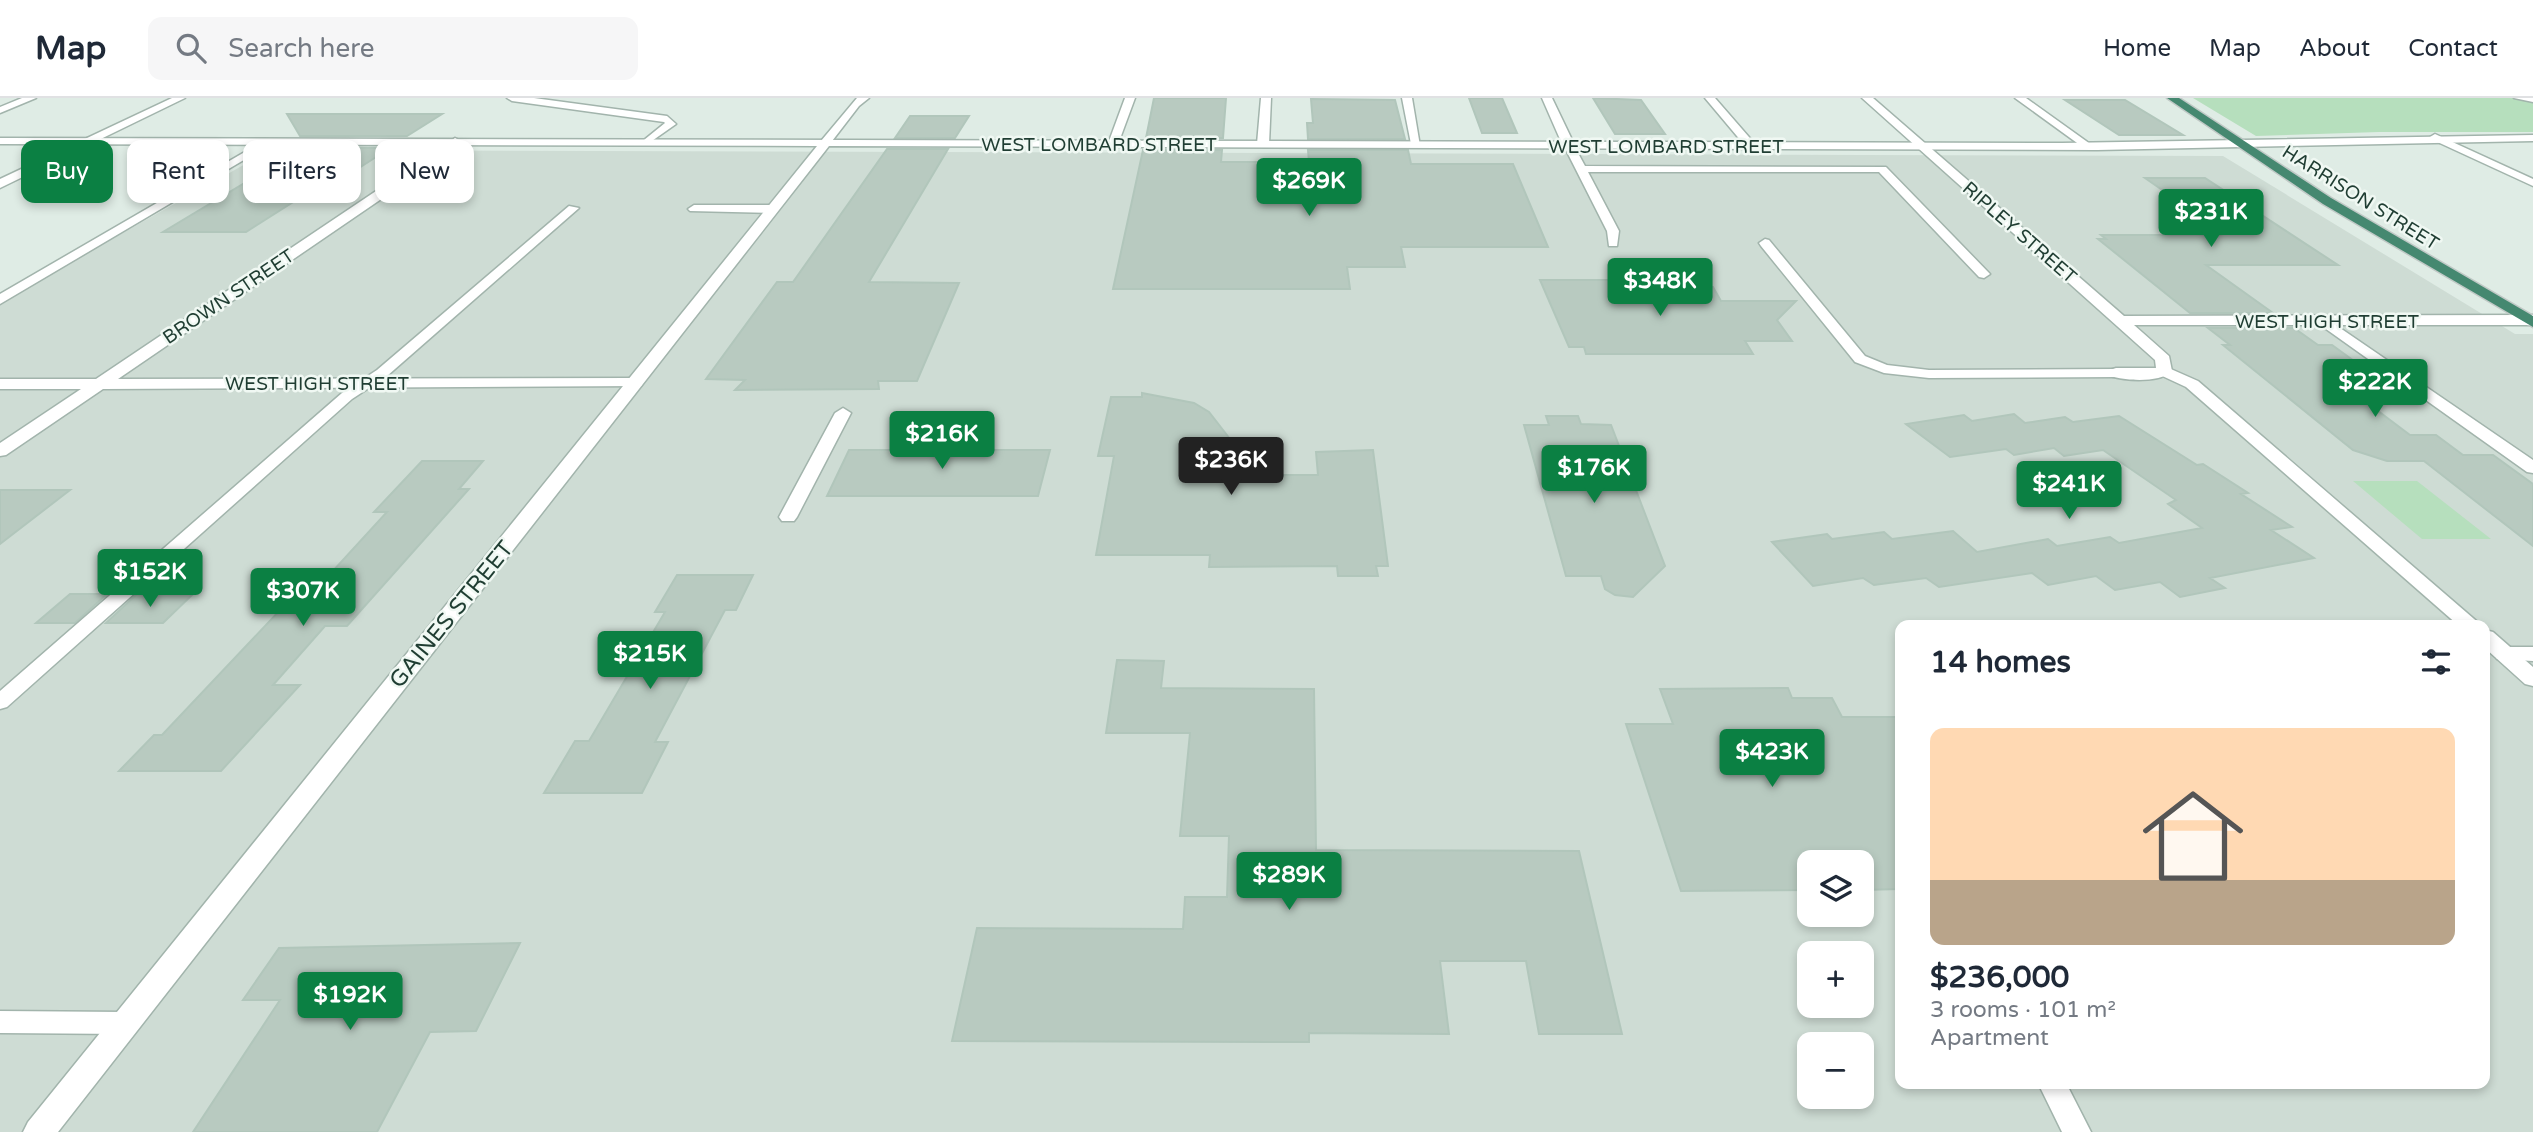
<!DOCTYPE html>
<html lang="en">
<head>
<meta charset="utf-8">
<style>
	body { margin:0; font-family:"Varela Round",sans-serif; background:#f6f6f7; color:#1f2937; height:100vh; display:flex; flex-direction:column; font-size:26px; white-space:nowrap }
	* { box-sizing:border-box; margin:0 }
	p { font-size:23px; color:#747a83 }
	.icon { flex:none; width:38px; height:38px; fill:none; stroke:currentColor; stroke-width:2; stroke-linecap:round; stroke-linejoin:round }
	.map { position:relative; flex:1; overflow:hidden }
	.side { position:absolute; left:1895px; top:522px; width:595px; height:469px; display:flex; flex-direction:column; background:#fff; border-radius:14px; box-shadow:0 4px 10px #0003 }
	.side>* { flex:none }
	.hud { position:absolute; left:21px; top:42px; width:665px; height:63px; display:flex; gap:14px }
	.tools { position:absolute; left:1797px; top:752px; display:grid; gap:14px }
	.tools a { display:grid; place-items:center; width:77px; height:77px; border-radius:14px; background:#fff; box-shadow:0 4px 10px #0003; font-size:35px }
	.price { position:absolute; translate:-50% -60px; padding:0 16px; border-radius:7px; background:#0b8043; color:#fff; font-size:23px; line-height:46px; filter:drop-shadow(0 2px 4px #0008) }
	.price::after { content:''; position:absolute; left:50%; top:42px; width:21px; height:16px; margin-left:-10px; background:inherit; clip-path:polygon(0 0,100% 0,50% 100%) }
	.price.selected { background:#222; color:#fff }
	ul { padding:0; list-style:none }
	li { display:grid; align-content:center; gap:14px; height:371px; padding:0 35px }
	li+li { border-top:2px solid #e0e1e3 }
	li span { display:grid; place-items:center; height:217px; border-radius:14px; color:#555 }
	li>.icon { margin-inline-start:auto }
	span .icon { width:126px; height:126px; fill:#fffc; stroke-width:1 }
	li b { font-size:30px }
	h2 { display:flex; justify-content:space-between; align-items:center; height:84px; padding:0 35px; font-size:30px }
	.chip { padding:0 24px; border-radius:14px; background:#fff; box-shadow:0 4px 10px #0003; font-size:24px; line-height:63px }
	.chip.selected { background:#0b8043; color:#fff }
	header { display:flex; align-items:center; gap:42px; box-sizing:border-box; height:98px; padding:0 35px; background:#fff; border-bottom:2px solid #e0e1e3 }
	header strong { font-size:33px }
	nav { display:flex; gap:38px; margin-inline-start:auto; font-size:24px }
	.search { width:490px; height:63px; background:#f6f6f7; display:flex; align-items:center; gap:18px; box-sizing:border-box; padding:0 24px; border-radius:14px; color:#747a83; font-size:26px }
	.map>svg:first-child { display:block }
	.built { fill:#cedcd4; fill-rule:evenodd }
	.green { fill:#b6dfbd }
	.building { fill:#b8cac0; stroke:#b1c6bb; stroke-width:2 }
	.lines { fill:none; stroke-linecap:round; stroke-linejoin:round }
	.service-casing { stroke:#a2b4ac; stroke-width:3 }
	.pedestrian-casing { stroke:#a2b4ac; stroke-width:3 }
	.minor-casing { stroke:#a2b4ac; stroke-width:3 }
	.tertiary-casing { stroke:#a2b4ac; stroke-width:3 }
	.trunk-casing { stroke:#c0c9c6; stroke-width:3 }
	.service { fill:#fff; fill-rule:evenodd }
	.pedestrian { fill:#fff; fill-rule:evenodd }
	.minor { fill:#fff; fill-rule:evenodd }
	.tertiary { fill:#fff; fill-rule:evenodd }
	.trunk { fill:#458870; fill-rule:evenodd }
	.labels { text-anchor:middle; stroke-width:5; stroke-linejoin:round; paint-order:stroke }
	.far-street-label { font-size:19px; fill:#1f3d32; stroke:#f0f8f3 }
	.street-label { font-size:23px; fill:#1f3d32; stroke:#f0f8f3 }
</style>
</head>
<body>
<header>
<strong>Map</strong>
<div class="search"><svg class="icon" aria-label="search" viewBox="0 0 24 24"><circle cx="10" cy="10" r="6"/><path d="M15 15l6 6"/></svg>Search here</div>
<nav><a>Home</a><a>Map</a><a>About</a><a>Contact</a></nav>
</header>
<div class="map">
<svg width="2533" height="1034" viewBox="0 0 2533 1034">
	<rect width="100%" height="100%" fill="#dfece5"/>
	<!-- built -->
	<path class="built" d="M270 52 2223 58 2515 236H2533V1034H0V204ZM1900 527H2485V985H1900ZM1810 765H1862V817H1810ZM1810 856H1862V908H1810ZM1810 947H1862V999H1810Z"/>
	<!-- green -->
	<path class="green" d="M2193 0H2533V34H2379L2256 38Z
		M2353 383H2417L2491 441H2422Z"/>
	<!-- building -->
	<path class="building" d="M1154 0H1226L1223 40H1146Z
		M1469 0H1502L1517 35H1482Z
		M1593 0 1641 2 1665 36H1615Z
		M1311 1 1395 2 1405 41H1308L1307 25H1313Z
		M2065 2H2125L2183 37H2119Z
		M287 16H442L407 38H300Z
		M910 18H969L955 40H895Z
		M289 49 390 50 348 77H336L246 134H163L273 68H257Z
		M887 51H948L869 184 959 185 917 283H878L879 291 735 292 745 282 706 281 777 184H793Z
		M1143 52H1222L1221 64H1309L1308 52H1408L1411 66H1513L1548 149H1401L1405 169H1347L1350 191H1113Z
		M2145 80H2205L2338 167H2206L2273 215H2190L2098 141H2106L2101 137H2220L2185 112H2191Z
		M1540 182H1683L1687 189H1713L1721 203H1796L1777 222 1792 243H1745L1753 256H1586L1584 249H1569Z
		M2208 230H2294L2318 247H2332L2376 279H2333L2410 337H2436L2463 357H2493L2533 386V448L2424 363H2387L2353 352 2223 247H2230Z
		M1142 295 1194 305 1209 314 1258 377H1318L1316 354 1373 352 1388 468H1376L1378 478H1338L1337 468 1209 469 1210 457H1096L1114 358H1098L1111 299H1142Z
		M2014 316 2025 325 2065 319 2073 324 2119 318 2197 367 2203 366 2248 395 2241 396 2292 429 2271 432 2314 460 2210 480 2225 490 2180 499 2160 484 2115 492 2096 478 2048 487 2032 475 1939 489 1926 480 1874 487 1863 480 1813 488 1772 444 1827 436 1832 441 1884 434 1892 441 1953 433 1977 454 2048 441 2057 448 2110 439 2119 445 2202 430 2168 406 2176 402 2103 352 2064 358 2054 350 2014 357 2006 351 1950 359 1906 326 1964 317 1972 323Z
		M1546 318H1578L1581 326 1611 327 1665 468 1633 499 1615 497 1605 491 1601 478H1566L1524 327H1549Z
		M938 334H972L966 352H1050L1038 398H827L849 352H931Z
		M422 363H483L459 391H469L347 528H325L273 587H300L221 673H119L154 637H162L316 474H332L387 414H374Z
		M0 392H70L0 446Z
		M677 477H753L736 512H725L655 644H668L642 695H544L575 643H589L665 514H655Z
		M70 496H107L75 525H36Z
		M137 496H193L163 525H106Z
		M1117 562 1164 563 1161 590 1314 591 1316 752 1579 753 1622 936H1539L1526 863H1440L1449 936 1309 935V944L952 943 977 830 1183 831 1185 799H1227L1229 738H1180L1190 635H1106Z
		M1788 590 1792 600H1832L1842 619H1900V791L1862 792V765H1810V792L1681 793 1626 626H1673L1660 591Z
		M520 845 476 933 430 934 377 1034H193L280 902H243L279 850Z"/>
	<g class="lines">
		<defs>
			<path id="service" d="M22 0H36L0 15V9Z
				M507 0H534L667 18 676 26 649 45 644 42 665 25 664 24 512 3Z
				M1125 0H1135L1118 46 1109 48 1108 46Z
				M1402 0H1412L1420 48 1411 46Z
				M1705 0H1715L1755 46V50H1747Z
				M2015 0H2026L2093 48 2084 50Z
				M2514 0H2533V4Z
				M2435 36 2533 81V88L2431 41 2430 39Z
				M267 41 276 43 0 206V196Z
				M1565 46H1573L1585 68 1886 69 1990 176 1984 180 1979 179 1879 74H1588L1619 133 1617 148H1609L1607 133 1564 48Z
				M694 107H773L779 111 773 115 690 113 688 111Z
				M569 108 579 110 387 278 352 301 7 609 0 611V593L342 295 377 272Z
				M1765 141 1769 142 1865 258 1887 267 1929 272 2116 271 2123 275 2116 279 1929 280 1884 275 1855 264 1761 148 1759 145Z
				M2324 219 2533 362V375L2527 374 2319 226 2317 223Z
				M843 310 851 315 797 419 794 423H782L779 419 835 315Z
				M0 913 125 914 134 917 138 925 134 933 125 936 0 935Z
				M2038 985H2066L2091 1034H2062Z"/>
			<path id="pedestrian" d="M2164 268 2198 283 2481 527H2458L2186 289 2158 276 2156 273Z
				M2485 532 2493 534 2533 569V588L2525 586 2485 550Z"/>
			<path id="minor" d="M172 0H185L0 90V81Z
				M857 0H869L859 8 829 47H821V43Z
				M1261 0H1271L1269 46 1263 49 1257 46Z
				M1542 0H1552L1575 48 1573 50 1563 48Z
				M1862 0H1873L2124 218 2533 217V227H2134L2169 258 2172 273C2160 285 2127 283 2110 278L2108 275 2110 272 2116 270H2156L2155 262Z
				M455 40 461 43 453 52 118 281 635 280 641 282 643 285 641 288 103 291 6 357 0 358V345L81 291H0V281H96Z
				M2505 549H2533V563L2497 561 2494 556 2497 551Z"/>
			<path id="tertiary" d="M2533 37V43L2097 52 829 48 58 1034H23L28 1024 817 48 0 46V40L2062 45Z"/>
			<path id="trunk" d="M2167 0H2179L2331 100 2533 218V229L2323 106Z"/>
		</defs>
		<!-- service casing -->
		<use href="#service" class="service-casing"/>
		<!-- pedestrian casing -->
		<use href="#pedestrian" class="pedestrian-casing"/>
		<!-- minor casing -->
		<use href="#minor" class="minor-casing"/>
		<!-- tertiary casing -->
		<use href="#tertiary" class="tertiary-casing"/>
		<!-- trunk casing -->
		<use href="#trunk" class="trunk-casing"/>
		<!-- service -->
		<use href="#service" class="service"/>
		<!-- pedestrian -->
		<use href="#pedestrian" class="pedestrian"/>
		<!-- minor -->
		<use href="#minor" class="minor"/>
		<!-- tertiary -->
		<use href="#tertiary" class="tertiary"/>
		<!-- trunk -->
		<use href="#trunk" class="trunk"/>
	</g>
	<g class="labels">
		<!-- far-street labels -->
		<g class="far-street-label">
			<text x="1099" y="53">WEST LOMBARD STREET</text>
			<text x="1666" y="55">WEST LOMBARD STREET</text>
			<text transform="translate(2361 99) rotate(32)" y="7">HARRISON STREET</text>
			<text transform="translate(2020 134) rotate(41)" y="7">RIPLEY STREET</text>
			<text transform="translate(228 198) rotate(-34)" y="7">BROWN STREET</text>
			<text x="2327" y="230">WEST HIGH STREET</text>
			<text x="317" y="292">WEST HIGH STREET</text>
		</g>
		<!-- street labels -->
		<g class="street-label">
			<text transform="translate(451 516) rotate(-51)" y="8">GAINES STREET</text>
		</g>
	</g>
</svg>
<div class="tools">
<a><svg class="icon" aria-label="layers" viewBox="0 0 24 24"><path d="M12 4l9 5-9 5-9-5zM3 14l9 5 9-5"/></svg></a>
<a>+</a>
<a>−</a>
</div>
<b class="price" style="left:1309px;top:120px">$269K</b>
<b class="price" style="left:2211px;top:151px">$231K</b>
<b class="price" style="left:1660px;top:220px">$348K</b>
<b class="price" style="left:2375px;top:321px">$222K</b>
<b class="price" style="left:942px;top:373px">$216K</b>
<b class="price selected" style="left:1231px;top:399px">$236K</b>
<b class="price" style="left:1594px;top:407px">$176K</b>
<b class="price" style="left:2069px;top:423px">$241K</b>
<b class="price" style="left:150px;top:511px">$152K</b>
<b class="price" style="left:303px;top:530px">$307K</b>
<b class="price" style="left:650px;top:593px">$215K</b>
<b class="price" style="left:1772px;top:691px">$423K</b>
<b class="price" style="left:1289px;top:814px">$289K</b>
<b class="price" style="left:350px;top:934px">$192K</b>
<div class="hud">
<a class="chip selected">Buy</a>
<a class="chip">Rent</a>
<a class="chip">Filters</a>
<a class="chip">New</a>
</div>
<section class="side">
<h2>14 homes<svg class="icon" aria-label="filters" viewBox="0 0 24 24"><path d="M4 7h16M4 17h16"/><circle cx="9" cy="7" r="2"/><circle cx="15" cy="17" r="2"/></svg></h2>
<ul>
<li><span style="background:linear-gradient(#ffd9b3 70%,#b9a48a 0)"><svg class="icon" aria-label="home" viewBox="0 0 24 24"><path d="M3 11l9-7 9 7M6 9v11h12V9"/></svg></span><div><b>$236,000</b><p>3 rooms · 101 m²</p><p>Apartment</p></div></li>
</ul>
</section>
</div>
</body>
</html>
